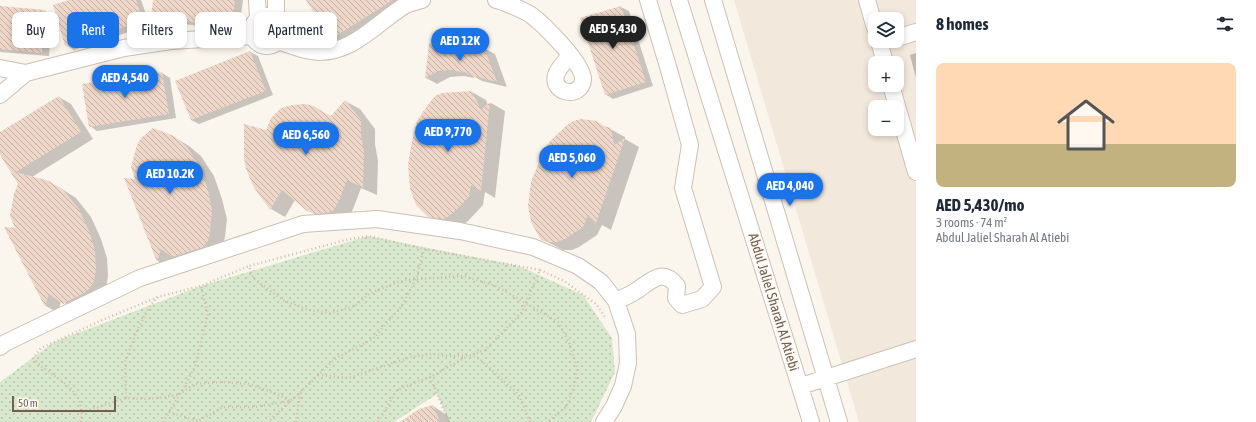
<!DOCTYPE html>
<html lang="en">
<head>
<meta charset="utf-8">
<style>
	body { margin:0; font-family:"Asap Condensed",sans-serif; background:#f6f6f7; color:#1f2937; height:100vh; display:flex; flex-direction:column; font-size:15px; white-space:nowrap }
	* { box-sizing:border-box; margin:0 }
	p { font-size:13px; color:#747a83 }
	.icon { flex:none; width:22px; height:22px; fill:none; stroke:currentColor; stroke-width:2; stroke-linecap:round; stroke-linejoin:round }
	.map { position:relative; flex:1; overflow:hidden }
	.panel { display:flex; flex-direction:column; background:#fff; width:340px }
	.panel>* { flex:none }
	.banner { position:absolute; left:12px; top:12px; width:380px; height:36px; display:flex; gap:8px }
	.tools { position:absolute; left:868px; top:12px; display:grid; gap:8px }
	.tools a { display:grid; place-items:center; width:36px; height:36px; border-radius:8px; background:#fff; box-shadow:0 2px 6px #0003; font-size:20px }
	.scale { position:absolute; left:12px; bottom:10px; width:104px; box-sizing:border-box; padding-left:4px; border:2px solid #755e52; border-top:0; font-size:11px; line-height:14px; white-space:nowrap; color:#755e52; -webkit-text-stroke:3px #fefaf4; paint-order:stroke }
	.price { position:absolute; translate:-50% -34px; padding:0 9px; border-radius:14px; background:#1a73e8; color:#fff; font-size:13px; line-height:26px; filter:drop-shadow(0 1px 2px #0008) }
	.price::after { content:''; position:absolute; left:50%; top:24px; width:12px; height:9px; margin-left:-6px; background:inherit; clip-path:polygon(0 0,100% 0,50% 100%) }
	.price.active { background:#222; color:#fff }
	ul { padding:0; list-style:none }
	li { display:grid; align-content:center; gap:8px; height:212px; padding:0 20px }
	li+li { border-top:1px solid #e0e1e3 }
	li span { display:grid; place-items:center; height:124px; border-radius:8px; color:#555 }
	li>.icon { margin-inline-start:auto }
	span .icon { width:72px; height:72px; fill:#fffc; stroke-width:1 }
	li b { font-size:17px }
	h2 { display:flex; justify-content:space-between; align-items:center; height:48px; padding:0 20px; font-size:17px }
	.pill { padding:0 14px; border-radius:8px; background:#fff; box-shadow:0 2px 6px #0003; font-size:14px; line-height:36px }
	.pill.active { background:#1a73e8; color:#fff }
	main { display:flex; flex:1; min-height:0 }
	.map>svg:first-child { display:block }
	.residential { fill:#f2e8dc; fill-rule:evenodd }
	.grass { fill:url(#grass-dots) }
	.shadow { fill:#0003 }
	.building { fill:url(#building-back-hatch) }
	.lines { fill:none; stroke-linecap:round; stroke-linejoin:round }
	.minor-casing { stroke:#cdbfb4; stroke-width:18 }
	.path { stroke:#d3baaa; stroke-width:2.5; stroke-dasharray:1 3; stroke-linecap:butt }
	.minor { stroke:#fff; stroke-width:16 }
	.labels { text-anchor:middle; stroke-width:3; stroke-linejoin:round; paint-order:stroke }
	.street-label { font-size:14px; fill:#755e52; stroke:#fefaf4 }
</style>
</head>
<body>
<main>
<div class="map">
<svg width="916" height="422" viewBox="0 0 916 422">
	<defs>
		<pattern id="grass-dots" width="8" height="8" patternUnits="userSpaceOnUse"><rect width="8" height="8" fill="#d8e8cc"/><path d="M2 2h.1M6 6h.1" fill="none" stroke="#b4bfa8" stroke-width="1.8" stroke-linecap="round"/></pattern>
		<pattern id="building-back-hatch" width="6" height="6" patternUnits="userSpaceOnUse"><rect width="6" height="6" fill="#eed7c8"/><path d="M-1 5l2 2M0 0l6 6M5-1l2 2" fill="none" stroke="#c5b2a5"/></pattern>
	</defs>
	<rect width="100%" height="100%" fill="#fbf6ed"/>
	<!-- residential -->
	<path class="residential" d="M734 0H916V422H859ZM875 19H897V41H875ZM875 63H897V85H875ZM875 107H897V129H875Z"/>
	<!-- grass -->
	<path class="grass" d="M368 236 519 266 583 295 612 338 615 372 592 420 591 422H449L437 394 394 422H0V382L54 342 201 286Z"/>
	<!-- shadow -->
	<path class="shadow" d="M72 0H141L150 25 74 50 66 45Z
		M154 0H243L239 31 160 21 152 16Z
		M315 0H406L339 43 332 38Z
		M0 7 45 11 52 15 49 56 0 52Z
		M621 7 629 11 653 86 613 99 605 94Z
		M430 45 449 52 469 51 484 48 495 54 507 87 482 81 473 76 474 78 464 76 450 77 437 84 426 78Z
		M250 52 258 56 273 95 199 124 191 120Z
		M916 53V78L910 55Z
		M162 73 170 78 176 118 97 131 90 126Z
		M472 92 486 100 488 105 491 103 505 111 495 198 485 192 483 205 468 221 461 226 444 225 429 216Z
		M59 97 71 104 93 139 32 177 49 182 62 189 76 198 91 217 101 239 107 258 108 276 106 288 76 310 61 301 58 313 46 306 5 228 17 229 32 205 0 153V133Z
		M345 101 360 109 375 129V144L378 161 377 195 361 188 353 209 349 217 322 219 308 210 295 200 285 217 271 209 254 186 267 132 331 117Z
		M605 127 610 129 625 137V139L639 147 611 230 602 225 597 235 579 247 572 250H563L542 239Z
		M174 137 189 146 201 156 214 176 222 199 227 219 225 237 222 249 171 269 158 261 125 179 136 180Z
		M433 406 447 415 450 422H402Z"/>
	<!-- building -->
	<path class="building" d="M69 0H136L143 21 65 46 53 5Z
		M153 0H235L232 27 151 17Z
		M306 0H393L331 39Z
		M0 6 45 10 42 53 0 49Z
		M621 6 646 82 605 95 580 18Z
		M429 43 449 50H468L484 47 497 82 470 75 463 71 464 73 452 70 438 71 425 78Z
		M250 51 266 91 191 120 175 81Z
		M162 72 169 114 89 127 82 84Z
		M472 91 481 110 490 102 481 191 471 185 469 197 453 213 446 218 443 219 428 217 416 205 410 189 408 165 412 141 417 121 427 106 435 96 442 93Z
		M59 96 81 132 16 172 49 181 63 190 79 209 89 231 95 251 96 269 94 281 90 288 84 293 63 304 49 294 45 307 4 227 15 228 10 216 14 194 18 184 0 155V132Z
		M345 100 361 120V135L364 152 363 188 347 180 339 201 334 210 326 213 315 214 307 211 282 190 270 210 253 186 246 169 244 158V124L266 130 271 118 281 108 292 105 305 104 314 106 320 110 331 116Z
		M581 119 597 121 604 126 611 128 614 145 625 138 596 223 588 215 583 227 565 239 557 242H548L541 240 531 222 528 206 531 182 540 159 550 141 567 125 573 121Z
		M153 128 174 136 187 147 200 167 208 190 212 210 210 233 208 241 203 247 172 257 161 249 157 262 124 178 135 179 131 167 137 145 141 138Z
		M433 405 440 422H400L419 409Z"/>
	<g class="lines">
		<defs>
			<path id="minor" d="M257 0 258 19
				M496 0 500 1C510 5 522 9 531 15 543 24 585 65 583 80 581 99 551 94 556 75 558 68 566 61 570 55
				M679 0 811 422
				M713 0 839 422
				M867 0 875 28
				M252 31a15 15 0 1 1 30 0a15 15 0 1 1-30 0Z
				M276 20V0
				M897 38 916 32
				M277 41C288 44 299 49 310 51 349 58 375 24 404 6 409 3 416 2 422 0
				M879 41 885 63
				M0 68 26 73 124 48 171 41 253 36
				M891 85 916 172
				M0 95 26 73
				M616 301C623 298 630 295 636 291 651 281 662 267 677 286L676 298 682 305 702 299 713 287 683 188 690 145 669 70 648 0
				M0 347 5 343 140 278 303 224 377 219 460 231 533 247 578 266 601 282 616 301 627 334 628 363 623 386 614 406 604 422
				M801 386 916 349"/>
		</defs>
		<!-- minor casing -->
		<use href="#minor" class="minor-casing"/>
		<!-- path -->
		<path class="path" d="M540 270 564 281 596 304 605 317
			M158 297 149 307 136 333 125 362 126 398C145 400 162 398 180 394L195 367 208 314 201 286 249 266
			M318 375 349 378 411 357 432 354 449 356 470 355
			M430 377 449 422
			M82 412 126 398
			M169 412 198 421 223 407H253L290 401 300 393 336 358 373 339 401 307 416 279 424 249
			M81 422C85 392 65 384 45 369 41 366 37 362 33 358L41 348 107 318 158 297 201 286
			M163 422 180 394 194 384 221 382 249 384 279 395 290 401 268 422
			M296 422 300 393
			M378 422 397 390 430 377 468 356
			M530 422 519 395 480 359 470 355 485 350 522 312 540 270 424 249 368 236 346 240 249 266 253 278 283 300 308 310 331 313 355 306 370 293 404 280 464 276 496 286 558 322 569 342 577 368 575 384 566 407 547 422"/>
		<!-- minor -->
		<use href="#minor" class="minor"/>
	</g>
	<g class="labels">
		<!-- street labels -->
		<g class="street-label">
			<text transform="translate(774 302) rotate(73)" y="5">Abdul Jaliel Sharah Al Atiebi</text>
		</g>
	</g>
</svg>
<div class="tools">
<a><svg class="icon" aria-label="layers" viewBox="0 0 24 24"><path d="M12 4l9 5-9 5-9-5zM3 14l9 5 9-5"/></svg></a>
<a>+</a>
<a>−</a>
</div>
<div class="scale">50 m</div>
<b class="price active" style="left:613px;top:50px">AED 5,430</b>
<b class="price" style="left:460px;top:62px">AED 12K</b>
<b class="price" style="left:125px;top:99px">AED 4,540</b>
<b class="price" style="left:448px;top:153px">AED 9,770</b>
<b class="price" style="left:306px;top:156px">AED 6,560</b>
<b class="price" style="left:572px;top:179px">AED 5,060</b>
<b class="price" style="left:170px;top:195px">AED 10.2K</b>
<b class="price" style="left:790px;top:207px">AED 4,040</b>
<div class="banner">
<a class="pill">Buy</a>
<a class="pill active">Rent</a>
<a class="pill">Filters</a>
<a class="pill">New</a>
<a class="pill">Apartment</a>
</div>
</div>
<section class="panel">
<h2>8 homes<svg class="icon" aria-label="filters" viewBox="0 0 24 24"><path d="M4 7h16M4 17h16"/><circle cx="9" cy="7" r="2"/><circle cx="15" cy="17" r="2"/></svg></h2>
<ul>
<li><span style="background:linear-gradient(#ffd9b3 65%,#c2b280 0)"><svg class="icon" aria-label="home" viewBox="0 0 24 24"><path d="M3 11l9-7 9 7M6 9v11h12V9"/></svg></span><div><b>AED 5,430/mo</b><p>3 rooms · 74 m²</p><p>Abdul Jaliel Sharah Al Atiebi</p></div></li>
</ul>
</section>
</main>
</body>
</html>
